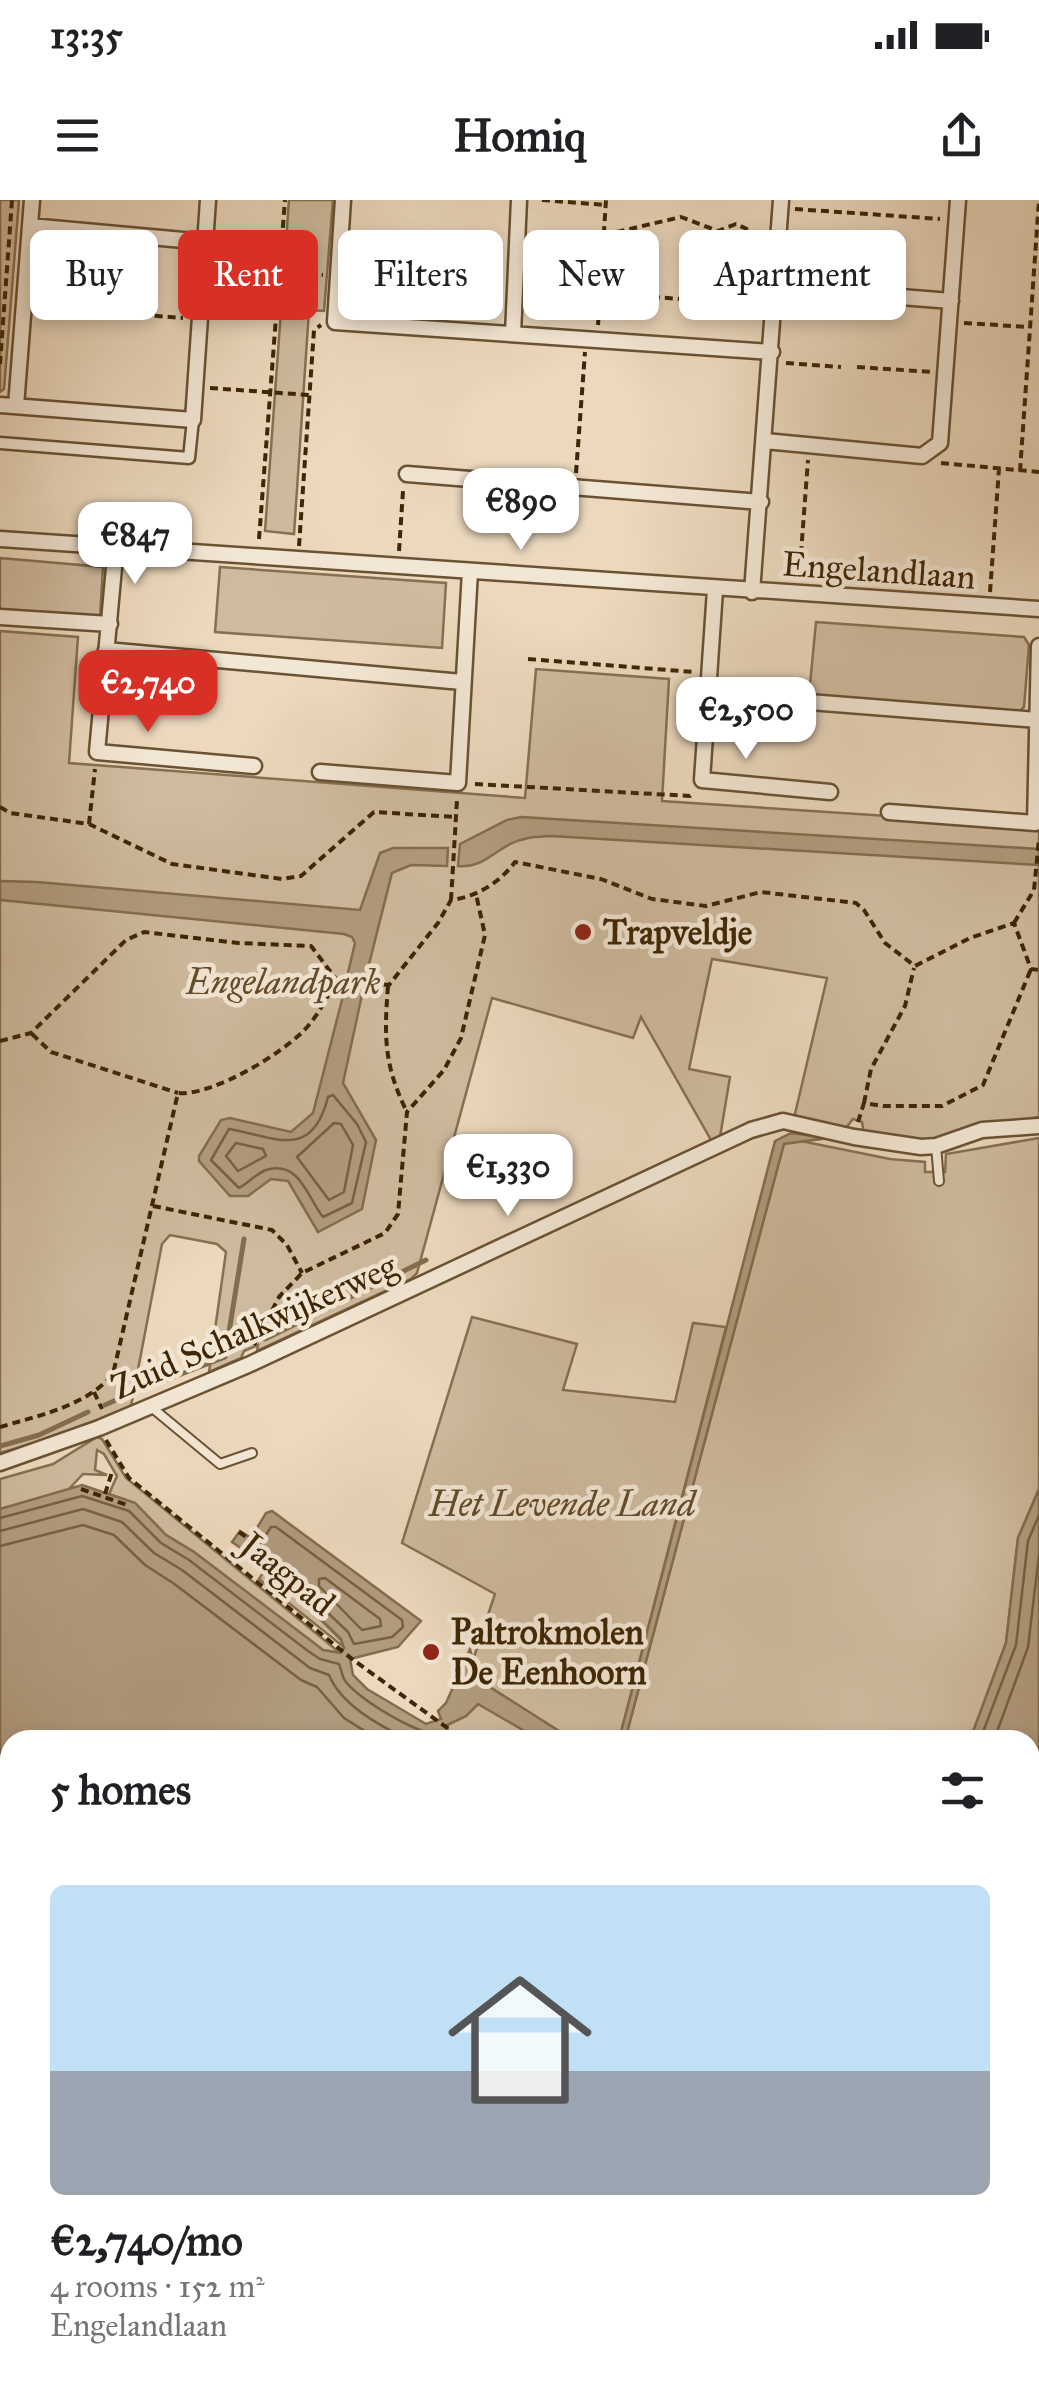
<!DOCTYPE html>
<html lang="en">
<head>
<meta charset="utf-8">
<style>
	body { margin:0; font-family:"IM FELL Great Primer",serif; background:#f2f2f2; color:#202124; height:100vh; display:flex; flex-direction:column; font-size:38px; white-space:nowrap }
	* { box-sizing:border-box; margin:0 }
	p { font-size:32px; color:#757577 }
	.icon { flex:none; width:55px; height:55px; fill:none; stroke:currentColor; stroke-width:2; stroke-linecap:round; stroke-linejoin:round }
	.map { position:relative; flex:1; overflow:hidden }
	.details { position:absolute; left:0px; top:1530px; width:1040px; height:670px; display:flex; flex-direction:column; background:#fff; border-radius:30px 30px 0 0; box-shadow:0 5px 15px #0003 }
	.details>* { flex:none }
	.top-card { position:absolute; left:30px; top:30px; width:980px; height:90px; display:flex; gap:20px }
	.price { position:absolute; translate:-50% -85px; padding:0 22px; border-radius:20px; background:#fff; color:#222; font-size:32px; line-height:65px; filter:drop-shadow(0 2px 5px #0008) }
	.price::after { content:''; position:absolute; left:50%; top:60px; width:30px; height:22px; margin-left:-15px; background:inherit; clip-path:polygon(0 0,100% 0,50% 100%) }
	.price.active { background:#d93025; color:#fff }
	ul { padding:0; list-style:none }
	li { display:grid; align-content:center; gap:20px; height:530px; padding:0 50px }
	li+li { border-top:2px solid #e0e0e0 }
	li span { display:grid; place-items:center; height:310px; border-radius:15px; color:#555 }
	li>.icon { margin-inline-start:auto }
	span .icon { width:180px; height:180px; fill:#fffc; stroke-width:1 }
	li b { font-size:42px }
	h2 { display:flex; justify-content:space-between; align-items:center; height:120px; padding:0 50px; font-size:42px }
	.pill { padding:0 35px; border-radius:15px; background:#fff; box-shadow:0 5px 15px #0003; font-size:35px; line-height:90px }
	.pill.active { background:#d93025; color:#fff }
	.status { display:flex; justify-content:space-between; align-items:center; height:70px; padding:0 50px; background:#fff; direction:ltr }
	.status svg { height:28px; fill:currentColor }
	header { display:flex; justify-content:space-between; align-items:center; height:130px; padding:0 50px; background:#fff; font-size:45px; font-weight:700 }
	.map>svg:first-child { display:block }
	.green { fill:#ceba9e; stroke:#867051; stroke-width:2.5 }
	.water { fill:#b19b7e; stroke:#836c4d; stroke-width:2.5 }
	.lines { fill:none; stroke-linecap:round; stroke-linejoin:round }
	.shore { stroke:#786041; stroke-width:2.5 }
	.stream { stroke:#836c4d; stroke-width:5 }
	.service-casing { stroke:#6a5232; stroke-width:12 }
	.pedestrian-casing { stroke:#6a5232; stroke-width:15 }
	.minor-casing { stroke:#6a5232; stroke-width:19 }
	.path { stroke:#3f2604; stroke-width:4; stroke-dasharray:8 5; stroke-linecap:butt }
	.service { stroke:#f2e6d4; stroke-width:8 }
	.pedestrian { stroke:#f2e6d4; stroke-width:10 }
	.minor { stroke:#f2e6d4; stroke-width:14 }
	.poi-dot { fill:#8f2418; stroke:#f2e6d4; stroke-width:4 }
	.labels { text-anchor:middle; stroke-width:9; stroke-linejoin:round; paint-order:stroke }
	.street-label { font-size:35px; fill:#3f2604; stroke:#f2e6d4 }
	.poi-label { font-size:35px; font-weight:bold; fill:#3f2604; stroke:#f2e6d4; text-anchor:start }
	.park-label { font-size:35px; font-style:italic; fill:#634b2a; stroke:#f2e6d4 }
</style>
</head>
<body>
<div class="status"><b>13:35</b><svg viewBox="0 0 49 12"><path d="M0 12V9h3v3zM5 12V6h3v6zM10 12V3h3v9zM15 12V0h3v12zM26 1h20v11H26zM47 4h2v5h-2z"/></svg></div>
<header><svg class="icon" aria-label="menu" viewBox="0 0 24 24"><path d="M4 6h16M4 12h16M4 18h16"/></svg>Homiq<svg class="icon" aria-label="share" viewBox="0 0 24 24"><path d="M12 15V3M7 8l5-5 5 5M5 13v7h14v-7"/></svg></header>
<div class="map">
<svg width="1039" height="2200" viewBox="0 0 1039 2200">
	<rect width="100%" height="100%" fill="#ebd8bd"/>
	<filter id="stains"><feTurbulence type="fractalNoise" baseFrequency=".002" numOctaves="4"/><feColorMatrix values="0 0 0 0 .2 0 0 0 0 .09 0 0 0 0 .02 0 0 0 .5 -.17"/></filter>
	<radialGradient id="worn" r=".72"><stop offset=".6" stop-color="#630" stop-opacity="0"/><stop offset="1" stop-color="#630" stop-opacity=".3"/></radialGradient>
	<!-- green -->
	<path class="green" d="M0 0H19L4 189 0 192Z
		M289 0H333L324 111 309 110 294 334 265 331Z
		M0 358 103 367 100 418 0 410Z
		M220 367 446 383 442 448 215 432Z
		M816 422 1024 437 1029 445 1024 507 1019 512 809 495Z
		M0 431 78 437 69 563 525 598 536 469 669 479 662 601 1039 626V917L987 925 923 942 864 934 862 922 853 919 845 929 794 918 827 778 712 759 689 869 730 877 720 937 711 940 641 817 633 838 492 798 417 1073 411 1079 257 1151 258 1145 244 1151 241 1158 209 1172 226 1052 217 1044 170 1035 162 1044 131 1206 61 1235 0 1253Z
		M1039 938V1289L1018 1338 1006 1443 970 1540H625L784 943 796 940 890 959 925 962V972H945L946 954Z
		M472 1117 577 1144 563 1190 675 1202 693 1123 726 1127 619 1540H573L485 1484 473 1460 495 1394 402 1343Z
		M97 1237 102 1239 126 1278 340 1453 323 1450 194 1352 166 1335 135 1303 109 1294 117 1276 104 1254 97 1250 95 1270 107 1275 83 1274 68 1290 0 1309V1279L53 1264Z
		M267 1366 341 1440 345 1448 259 1379Z
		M478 1504 486 1507 540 1540H449L447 1525 466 1516Z
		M1030 1800 1039 1806V1968L1030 1966Z"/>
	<!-- water -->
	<path class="water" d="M521 617 1039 649V665L551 636C537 637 523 637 510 644 491 654 481 668 458 666L460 644 507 620Z
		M393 648H448L447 666 411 665 392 673 365 780 347 777 355 743 352 737 344 734 0 700V681L37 682 360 710 380 653Z
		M345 788 363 790 343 883 376 940 362 1009 318 1032 288 981 271 979 248 996H230L199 961V956L221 920 230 918 291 932 313 913Z
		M791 933 829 938 784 944 625 1540H619L775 941Z
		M82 1285 135 1303 166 1335 194 1352 314 1443 323 1450 340 1453 344 1448 341 1439 267 1366 232 1342 240 1331 251 1338 266 1313 272 1311 421 1421 398 1447 350 1459 353 1475 367 1489 426 1524 441 1519 438 1511 446 1503 470 1449 476 1472 485 1484 573 1540H540L478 1504 466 1516 447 1525 449 1540H10V1554L0 1553V1309Z
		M1039 1289V1806L1030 1800V1540H970L1006 1443 1018 1338Z
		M1030 1998 1039 2002V2200H896L877 2190H1030Z"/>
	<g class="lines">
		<!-- shore -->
		<path class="shore" d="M333 895 357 924 366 942 352 1003 323 1017C307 997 300 960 266 970 256 974 248 983 239 988L211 960 229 929C275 937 312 961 328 897Z
			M334 923 341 924 353 945 344 992 329 1000 297 957Z
			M236 943 263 949 266 956 238 971 226 956Z
			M0 1318 82 1296 129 1311 161 1343 189 1360 308 1451 320 1459 339 1464C341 1469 342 1475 344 1479 353 1496 418 1535 436 1534L439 1540
			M271 1327H276L402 1420 403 1427 392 1437 354 1444 348 1432 261 1349 260 1344Z
			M0 1331 83 1309 122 1322 154 1353 182 1370 310 1468 329 1475C341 1505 379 1525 408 1540
			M0 1346 83 1325 114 1335 145 1365 173 1383 301 1480 317 1487 344 1518 379 1540
			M319 1379 325 1378 380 1419 381 1426 362 1430 319 1386Z
			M980 1540 1016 1445 1028 1341 1039 1315
			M994 1540 1028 1447 1039 1355"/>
		<!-- stream -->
		<path class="stream" d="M265 1139 426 1060
			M163 1181 225 1157 244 1039
			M105 1205 136 1191
			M0 1246 39 1235 88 1212"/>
		<defs>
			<path id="service" d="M936 946 939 981
				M150 1206 220 1264 252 1253"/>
			<path id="pedestrian" d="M0 243 189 258 193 220"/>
			<path id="minor" d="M343 0 335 122 772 152
				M30 26 205 42
				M776 87 951 101
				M513 134 519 0
				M0 205 193 220 208 0
				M16 206 32 0
				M765 241 922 256 940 243 958 0
				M407 274 761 302
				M0 339 1039 409
				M116 346 97 552 254 566
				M715 390 702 580 830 592
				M752 392 781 0
				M0 417 110 424
				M106 450 462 482
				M707 494 1037 520
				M320 572 458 583 470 371
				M889 612 1035 623 1039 446
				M0 1263 99 1228 248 1165 751 930 783 921 854 937 921 947 936 946 982 930 1039 926
				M0 1705 10 1706
				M0 1991 10 1993
				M379 2190 395 2200
				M802 2190 803 2200
				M127 2200 129 2190"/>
		</defs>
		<!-- service casing -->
		<use href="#service" class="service-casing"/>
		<!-- pedestrian casing -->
		<use href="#pedestrian" class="pedestrian-casing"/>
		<!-- minor casing -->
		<use href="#minor" class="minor-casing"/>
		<!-- path -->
		<path class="path" d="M542 0 606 5
			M795 9 940 19
			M604 35 681 17 718 31 736 24 764 37
			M355 43 500 53
			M218 67 323 75
			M600 93 760 105
			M38 107 183 118
			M964 123 1029 127
			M598 125 606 0
			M786 163 841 167
			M0 164 12 0
			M857 167 932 172
			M210 188 309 195
			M941 263 1039 272
			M1020 271 1039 0
			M576 273 585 152
			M259 339 285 0
			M299 346 314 130 321 125
			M399 351 403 291
			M799 380 808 260
			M990 392 999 269
			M528 459 694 472
			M475 584 690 596 693 592
			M0 607 10 613 89 624 172 664 282 679 301 676 374 612 455 617
			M89 624 95 569
			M451 700 457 600
			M1014 723 1034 690 1039 639
			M388 786C384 837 384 866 407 912
			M32 834 51 852 178 893
			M0 841 31 833 126 740 144 732 238 743 311 746 336 779 389 785 438 723 451 700C477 697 500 682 515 662L601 679 652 699 706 706 761 692 856 703 864 710 885 743 915 766 970 738 1014 723 1031 769 1039 770
			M864 903 871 869 905 806 914 768
			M858 922 864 903 883 906H942L983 885 1031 769
			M153 1006 272 1030 287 1045 302 1073
			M254 1145 279 1097 302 1073 385 1033 398 1014 407 912 444 870 461 838 485 735 476 694
			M94 1192 102 1209
			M0 1227C37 1216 87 1206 113 1174L178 893C213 896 286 852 308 826 320 812 328 796 336 779
			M106 1240 129 1278 352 1459 464 1540
			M81 1289 130 1306
			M105 1294 112 1272
			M239 1332 267 1351
			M1030 1976 1039 1978"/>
		<!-- service -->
		<use href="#service" class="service"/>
		<!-- pedestrian -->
		<use href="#pedestrian" class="pedestrian"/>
		<!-- minor -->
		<use href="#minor" class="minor"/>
	</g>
	<!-- markers -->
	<g class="poi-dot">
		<circle cx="583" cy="732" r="10"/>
		<circle cx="431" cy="1452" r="10"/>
	</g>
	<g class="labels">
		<!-- street labels -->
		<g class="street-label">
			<text transform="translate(879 370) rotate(4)" y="12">Engelandlaan</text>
			<text transform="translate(254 1126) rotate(-24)" y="12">Zuid Schalkwijkerweg</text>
			<text transform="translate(288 1374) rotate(39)" y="12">Jaagpad</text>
		</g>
		<!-- poi labels -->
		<g class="poi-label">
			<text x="603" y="744">Trapveldje</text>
			<text x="451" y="1444">Paltrokmolen<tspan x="451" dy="40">De Eenhoorn</tspan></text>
		</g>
		<!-- park labels -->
		<g class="park-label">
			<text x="283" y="794">Engelandpark</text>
			<text x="562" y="1316">Het Levende Land</text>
		</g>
	</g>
	<rect width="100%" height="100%" filter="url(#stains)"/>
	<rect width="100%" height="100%" fill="url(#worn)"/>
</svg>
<b class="price" style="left:521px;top:353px">€890</b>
<b class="price" style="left:135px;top:387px">€847</b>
<b class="price active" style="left:148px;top:535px">€2,740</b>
<b class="price" style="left:746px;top:562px">€2,500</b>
<b class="price" style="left:508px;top:1019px">€1,330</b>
<div class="top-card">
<a class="pill">Buy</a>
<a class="pill active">Rent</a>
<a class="pill">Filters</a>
<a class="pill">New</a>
<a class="pill">Apartment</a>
</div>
<section class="details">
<h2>5 homes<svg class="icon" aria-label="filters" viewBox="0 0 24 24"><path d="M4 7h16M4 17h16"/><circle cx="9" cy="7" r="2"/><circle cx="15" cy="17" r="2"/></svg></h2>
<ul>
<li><span style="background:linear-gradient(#bfe0f5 60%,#9aa5b1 0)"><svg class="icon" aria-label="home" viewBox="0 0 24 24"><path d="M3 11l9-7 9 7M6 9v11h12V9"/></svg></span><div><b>€2,740/mo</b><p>4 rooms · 152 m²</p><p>Engelandlaan</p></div></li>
</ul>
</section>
</div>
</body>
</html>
